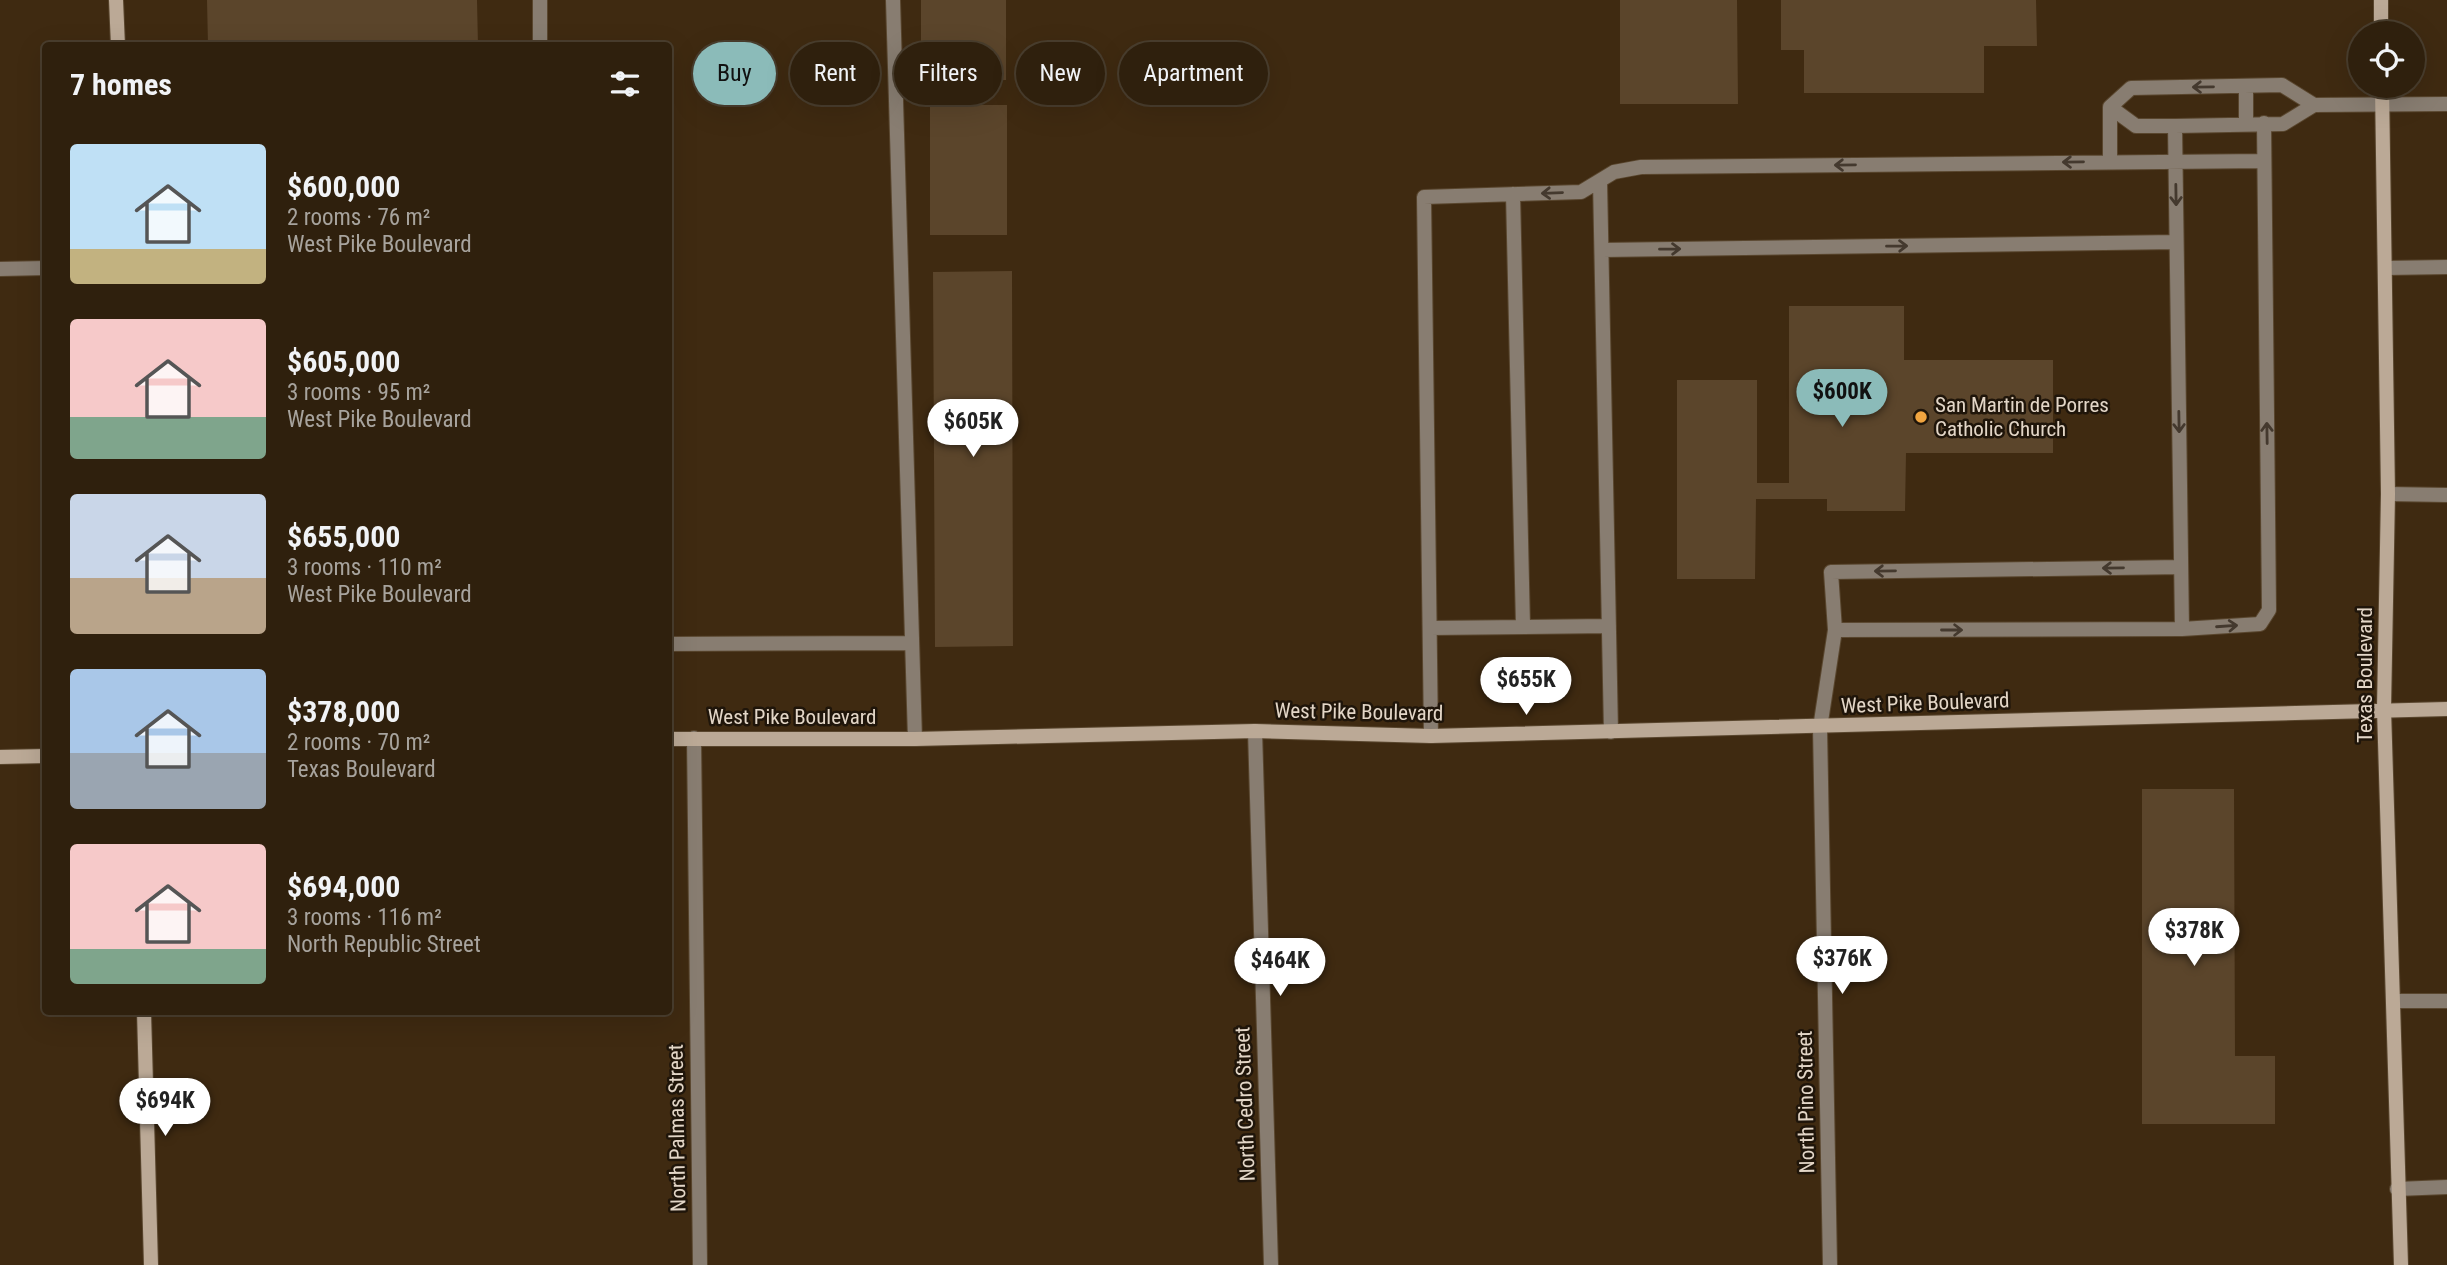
<!DOCTYPE html>
<html lang="en">
<head>
<meta charset="utf-8">
<style>
	body { margin:0; font-family:"Roboto Condensed",sans-serif; background:#3b2d1b; color:#f1f3f6; height:100vh; display:flex; flex-direction:column; font-size:26px; white-space:nowrap }
	* { box-sizing:border-box; margin:0 }
	p { font-size:23px; color:#a7a39d }
	.icon { flex:none; width:38px; height:38px; fill:none; stroke:currentColor; stroke-width:2; stroke-linecap:round; stroke-linejoin:round }
	.map { position:relative; flex:1; overflow:hidden }
	.panel { position:absolute; left:42px; top:42px; width:630px; height:973px; display:flex; flex-direction:column; background:#2f200d; border-radius:7px; box-shadow:0 7px 28px #0002,0 0 0 2px #4a3e2e }
	.panel>* { flex:none }
	.top-card { position:absolute; left:693px; top:42px; width:665px; height:63px; display:flex; gap:14px }
	.fabs { position:absolute; left:2348px; top:21px; display:grid; gap:14px }
	.fabs a { display:grid; place-items:center; width:77px; height:77px; border-radius:50%; background:#2f200d; box-shadow:0 7px 28px #0002,0 0 0 2px #4a3e2e; font-size:35px }
	.price { position:absolute; translate:-50% -60px; padding:0 16px; border-radius:24px; background:#fff; color:#222; font-size:23px; line-height:46px; filter:drop-shadow(0 2px 4px #0008) }
	.price::after { content:''; position:absolute; left:50%; top:42px; width:21px; height:16px; margin-left:-10px; background:inherit; clip-path:polygon(0 0,100% 0,50% 100%) }
	.price.selected { background:#8bbbb9; color:#111 }
	ul { padding:0; list-style:none }
	li { display:flex; align-items:center; gap:21px; height:175px; padding:0 28px }
	li span { display:grid; place-items:center; flex:none; width:196px; height:140px; border-radius:7px; color:#555 }
	li>.icon { margin-inline-start:auto }
	span .icon { width:84px; height:84px; fill:#fffc; stroke-width:1 }
	li b { font-size:30px }
	h2 { display:flex; justify-content:space-between; align-items:center; height:84px; padding:0 28px; font-size:30px }
	.chip { padding:0 24px; border-radius:32px; background:#2f200d; box-shadow:0 7px 28px #0002,0 0 0 2px #4a3e2e; font-size:24px; line-height:63px }
	.chip.selected { background:#8bbbb9; color:#111 }
	.map>svg:first-child { display:block }
	.building { fill:#5b452b }
	.lines { fill:none; stroke-linecap:round; stroke-linejoin:round }
	.lane-casing { stroke:#59462e; stroke-width:16 }
	.street-casing { stroke:#59462e; stroke-width:16 }
	.secondary-casing { stroke:#59462e; stroke-width:16 }
	.lane { stroke:#887d71; stroke-width:14 }
	.street { stroke:#887d71; stroke-width:14 }
	.secondary { stroke:#bba996; stroke-width:14 }
	.oneway { stroke:#44392e }
	.poi-dot { fill:#f1a540; stroke:#1f150a; stroke-width:2.5 }
	.labels { text-anchor:middle; stroke-width:5; stroke-linejoin:round; paint-order:stroke }
	.poi-label { font-size:21px; fill:#e3d6c7; stroke:#1f150a; text-anchor:start }
	.street-label { font-size:21px; fill:#e3d6c7; stroke:#1f150a }
</style>
</head>
<body>
<div class="map">
<svg width="2447" height="1265" viewBox="0 0 2447 1265">
	<rect width="100%" height="100%" fill="#3f2a11"/>
	<!-- building -->
	<path class="building" d="M207 0H477L478 46H208Z
		M921 0H1006V80H921Z
		M1620 0H1737L1738 104H1620Z
		M1781 0H2036L2037 46H1984V93H1804V50H1781Z
		M930 105H1007V235H930Z
		M1012 271 1013 646 935 647 933 272Z
		M1789 306H1904V360H2053V453H1906L1905 511H1827V499H1756L1755 579H1677V380H1757V483H1789Z
		M2142 789H2234L2235 1056H2275V1124H2142Z"/>
	<g class="lines">
		<defs>
			<path id="lane" d="M893 0 915 739
				M2246 86V124
				M2110 107 2136 126H2175L2283 124 2314 105 2447 104
				M2175 126 2182 629 2260 624 2269 610 2264 123
				M2110 162V107L2131 88 2282 85 2314 105
				M1600 181 1611 732
				M1513 194 1523 626
				M1602 250 2176 242
				M2385 268 2447 267
				M2388 494 2447 495
				M1430 628 1609 626
				M1835 630 2182 629
				M668 644 912 643
				M1820 728 1835 630 1831 572 2181 567
				M1431 736 1424 197 1581 192 1614 172 1641 167 2264 161
				M2395 1001H2447"/>
			<path id="street" d="M540 0V46
				M0 269 46 268
				M1820 728 1830 1265
				M1255 731 1271 1265
				M694 738 700 1265
				M2397 1189 2447 1187"/>
			<path id="secondary" d="M116 0 118 46
				M2381 0V33
				M2382 86 2388 494 2384 709 2401 1265
				M668 739H915L1255 731 1431 736 2447 709
				M0 757 46 756
				M144 1012 151 1265"/>
		</defs>
		<!-- lane casing -->
		<use href="#lane" class="lane-casing"/>
		<!-- street casing -->
		<use href="#street" class="street-casing"/>
		<!-- secondary casing -->
		<use href="#secondary" class="secondary-casing"/>
		<!-- lane -->
		<use href="#lane" class="lane"/>
		<!-- street -->
		<use href="#street" class="street"/>
		<!-- secondary -->
		<use href="#secondary" class="secondary"/>
	</g>
	<!-- one-way arrows -->
	<defs><path id="oneway-shaft" d="M-6 0H5M1.5-3L5.5 0L1.5 3" fill="none" stroke-width="1.6" stroke-linecap="round" stroke-linejoin="round" transform="scale(1.75)"/></defs>
	<g class="oneway">
		<use href="#oneway-shaft" transform="translate(2203 87) rotate(179)"/>
		<use href="#oneway-shaft" transform="translate(2073 162) rotate(179)"/>
		<use href="#oneway-shaft" transform="translate(1845 165) rotate(179)"/>
		<use href="#oneway-shaft" transform="translate(1552 193) rotate(178)"/>
		<use href="#oneway-shaft" transform="translate(2176 195) rotate(89)"/>
		<use href="#oneway-shaft" transform="translate(1897 246) rotate(-1)"/>
		<use href="#oneway-shaft" transform="translate(1670 249) rotate(-1)"/>
		<use href="#oneway-shaft" transform="translate(2179 422) rotate(89)"/>
		<use href="#oneway-shaft" transform="translate(2267 433) rotate(-91)"/>
		<use href="#oneway-shaft" transform="translate(2113 568) rotate(179)"/>
		<use href="#oneway-shaft" transform="translate(1885 571) rotate(179)"/>
		<use href="#oneway-shaft" transform="translate(2227 626) rotate(-4)"/>
		<use href="#oneway-shaft" transform="translate(1952 630)"/>
	</g>
	<!-- markers -->
	<circle class="poi-dot" cx="1921" cy="417" r="7"/>
	<g class="labels">
		<!-- poi labels -->
		<g class="poi-label">
			<text x="1935" y="412">San Martin de Porres<tspan x="1935" dy="24">Catholic Church</tspan></text>
		</g>
		<!-- street labels -->
		<g class="street-label">
			<text transform="translate(2365 675) rotate(-90)" y="7">Texas Boulevard</text>
			<text transform="translate(1925 703) rotate(-2)" y="7">West Pike Boulevard</text>
			<text transform="translate(1359 712) rotate(1)" y="7">West Pike Boulevard</text>
			<text x="792" y="724">West Pike Boulevard</text>
			<text transform="translate(1806 1102) rotate(-91)" y="7">North Pino Street</text>
			<text transform="translate(1245 1104) rotate(-92)" y="7">North Cedro Street</text>
			<text transform="translate(677 1128) rotate(-91)" y="7">North Palmas Street</text>
		</g>
	</g>
</svg>
<div class="fabs">
<a><svg class="icon" aria-label="locate" viewBox="0 0 24 24"><circle cx="12" cy="12" r="6"/><path d="M12 2v4M12 18v4M2 12h4M18 12h4"/></svg></a>
</div>
<b class="price selected" style="left:1842px;top:429px">$600K</b>
<b class="price" style="left:973px;top:459px">$605K</b>
<b class="price" style="left:1526px;top:717px">$655K</b>
<b class="price" style="left:2194px;top:968px">$378K</b>
<b class="price" style="left:1842px;top:996px">$376K</b>
<b class="price" style="left:1280px;top:998px">$464K</b>
<b class="price" style="left:165px;top:1138px">$694K</b>
<div class="top-card">
<a class="chip selected">Buy</a>
<a class="chip">Rent</a>
<a class="chip">Filters</a>
<a class="chip">New</a>
<a class="chip">Apartment</a>
</div>
<section class="panel">
<h2>7 homes<svg class="icon" aria-label="filters" viewBox="0 0 24 24"><path d="M4 7h16M4 17h16"/><circle cx="9" cy="7" r="2"/><circle cx="15" cy="17" r="2"/></svg></h2>
<ul>
<li><span style="background:linear-gradient(#bfe0f5 75%,#c2b280 0)"><svg class="icon" aria-label="home" viewBox="0 0 24 24"><path d="M3 11l9-7 9 7M6 9v11h12V9"/></svg></span><div><b>$600,000</b><p>2 rooms · 76 m²</p><p>West Pike Boulevard</p></div></li>
<li><span style="background:linear-gradient(#f6c9c9 70%,#7fa58c 0)"><svg class="icon" aria-label="home" viewBox="0 0 24 24"><path d="M3 11l9-7 9 7M6 9v11h12V9"/></svg></span><div><b>$605,000</b><p>3 rooms · 95 m²</p><p>West Pike Boulevard</p></div></li>
<li><span style="background:linear-gradient(#c9d6e8 60%,#b9a48a 0)"><svg class="icon" aria-label="home" viewBox="0 0 24 24"><path d="M3 11l9-7 9 7M6 9v11h12V9"/></svg></span><div><b>$655,000</b><p>3 rooms · 110 m²</p><p>West Pike Boulevard</p></div></li>
<li><span style="background:linear-gradient(#a9c7e8 60%,#9aa5b1 0)"><svg class="icon" aria-label="home" viewBox="0 0 24 24"><path d="M3 11l9-7 9 7M6 9v11h12V9"/></svg></span><div><b>$378,000</b><p>2 rooms · 70 m²</p><p>Texas Boulevard</p></div></li>
<li><span style="background:linear-gradient(#f6c9c9 75%,#7fa58c 0)"><svg class="icon" aria-label="home" viewBox="0 0 24 24"><path d="M3 11l9-7 9 7M6 9v11h12V9"/></svg></span><div><b>$694,000</b><p>3 rooms · 116 m²</p><p>North Republic Street</p></div></li>
</ul>
</section>
</div>
</body>
</html>
